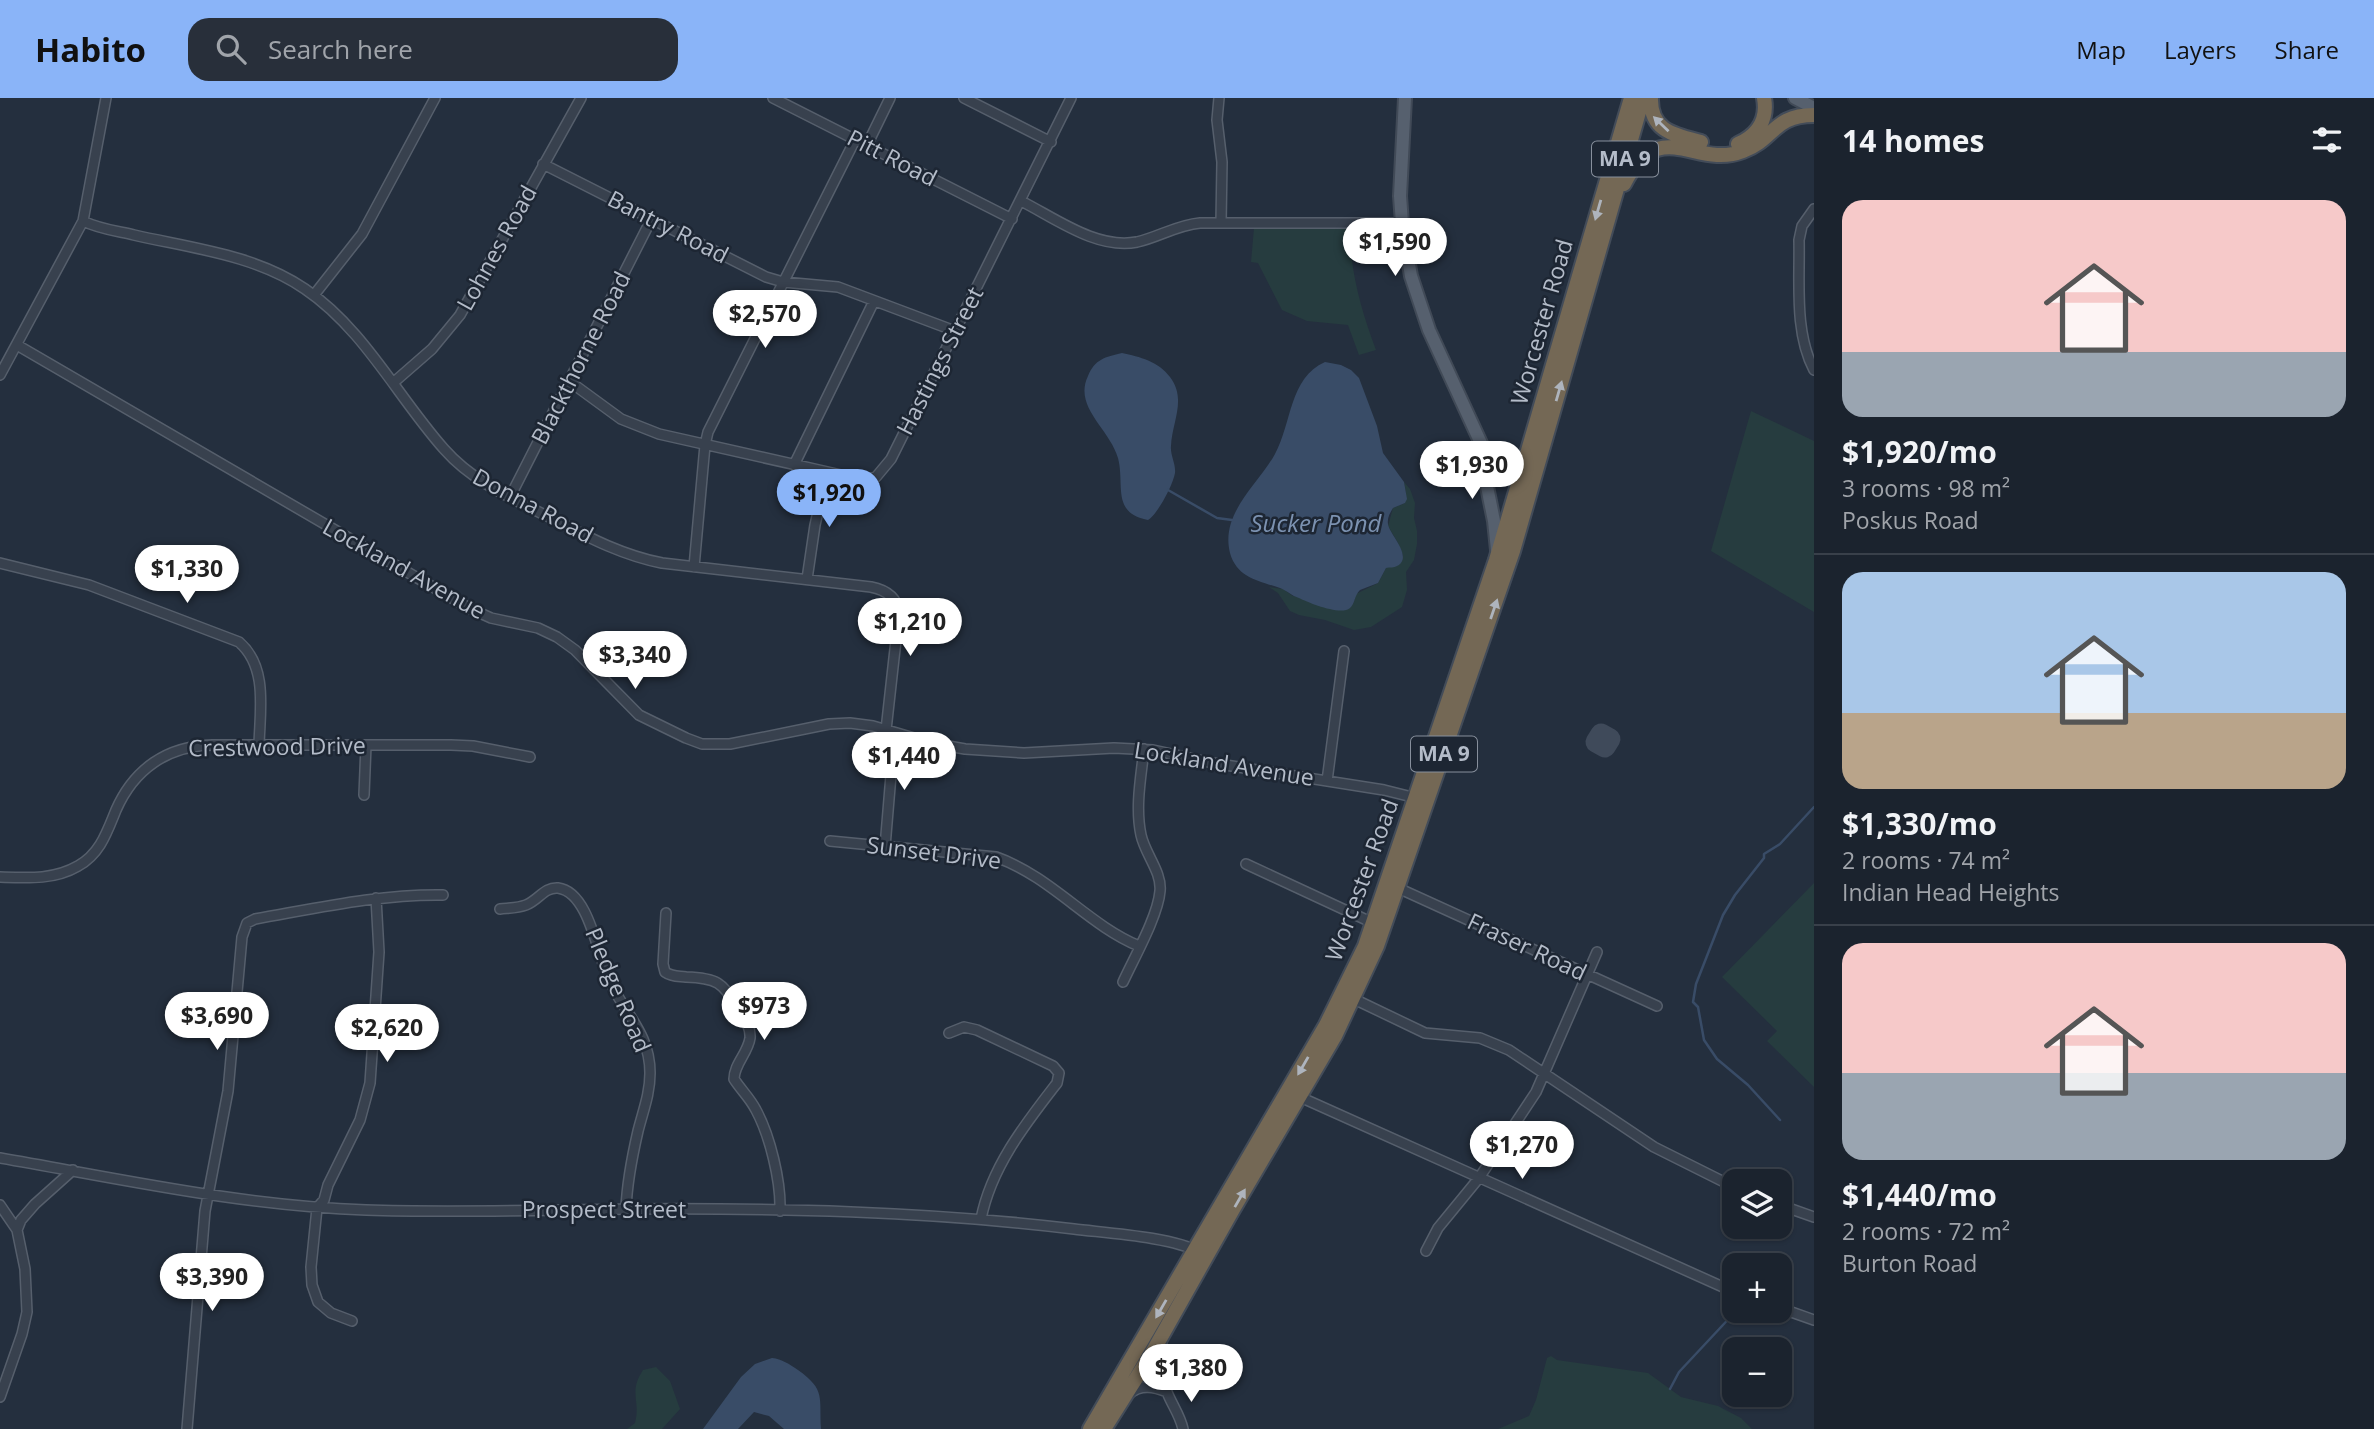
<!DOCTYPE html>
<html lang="en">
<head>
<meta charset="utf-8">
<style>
	body { margin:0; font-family:"Open Sans",sans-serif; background:#282f3a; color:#f1f3f6; height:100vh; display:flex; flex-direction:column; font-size:26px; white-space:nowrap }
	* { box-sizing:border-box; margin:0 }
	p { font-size:23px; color:#a0a4aa }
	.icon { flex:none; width:38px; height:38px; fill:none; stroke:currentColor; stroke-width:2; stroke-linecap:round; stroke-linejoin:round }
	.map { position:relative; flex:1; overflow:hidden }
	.drawer { display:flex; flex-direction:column; background:#1b232e; width:560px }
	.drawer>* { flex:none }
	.buttons { position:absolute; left:1722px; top:1071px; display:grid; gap:14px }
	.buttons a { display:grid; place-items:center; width:70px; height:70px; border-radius:14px; background:#1b232e; box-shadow:0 2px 5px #0004,0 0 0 2px #39404a; font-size:35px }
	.price { position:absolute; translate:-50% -60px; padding:0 16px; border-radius:24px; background:#fff; color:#222; font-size:23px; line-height:46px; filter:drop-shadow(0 2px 4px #0008) }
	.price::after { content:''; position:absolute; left:50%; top:42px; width:21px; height:16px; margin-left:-10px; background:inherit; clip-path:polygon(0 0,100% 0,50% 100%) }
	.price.active { background:#8ab4f8; color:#111 }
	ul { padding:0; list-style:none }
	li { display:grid; align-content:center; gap:14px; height:371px; padding:0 28px }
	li+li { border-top:2px solid #39404a }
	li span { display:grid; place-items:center; height:217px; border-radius:21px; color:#555 }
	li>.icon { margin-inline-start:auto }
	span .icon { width:126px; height:126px; fill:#fffc; stroke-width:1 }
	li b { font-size:30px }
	h2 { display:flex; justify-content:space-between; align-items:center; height:84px; padding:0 28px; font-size:30px }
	header { display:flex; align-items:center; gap:42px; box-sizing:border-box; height:98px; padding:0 35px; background:#8ab4f8; color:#111 }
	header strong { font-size:33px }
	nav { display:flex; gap:38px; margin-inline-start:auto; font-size:24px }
	.search { width:490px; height:63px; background:#282f3a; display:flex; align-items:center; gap:18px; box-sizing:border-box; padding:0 24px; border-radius:21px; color:#a0a4aa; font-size:26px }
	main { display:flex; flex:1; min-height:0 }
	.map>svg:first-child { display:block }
	.green { fill:#263c3f }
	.water { fill:#394c67 }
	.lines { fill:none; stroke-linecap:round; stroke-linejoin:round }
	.stream { stroke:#394c67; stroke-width:2.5 }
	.taxiway { stroke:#3f4a5a; stroke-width:21 }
	.minor-casing { stroke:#565f6c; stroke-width:12 }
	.major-casing { stroke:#414a57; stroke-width:16 }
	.highway-casing { stroke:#434c59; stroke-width:18 }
	.minor { stroke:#38414e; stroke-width:9 }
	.major { stroke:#56606e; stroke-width:12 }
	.highway { stroke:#746855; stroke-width:14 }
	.oneway { fill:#aeb4bd }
	.labels { text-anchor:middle; stroke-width:5; stroke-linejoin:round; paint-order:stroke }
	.shield { fill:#1d2633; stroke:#878f9c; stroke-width:2 }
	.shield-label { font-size:21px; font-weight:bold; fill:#b4bcc9 }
	.street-label { font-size:23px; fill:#b4bcc9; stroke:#1d2633 }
	.water-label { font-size:24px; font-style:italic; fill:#7c92b1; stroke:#1d2633 }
</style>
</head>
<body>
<header>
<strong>Habito</strong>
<div class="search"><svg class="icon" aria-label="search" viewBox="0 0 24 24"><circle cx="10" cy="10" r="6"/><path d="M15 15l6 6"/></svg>Search here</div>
<nav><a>Map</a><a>Layers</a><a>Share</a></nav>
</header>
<main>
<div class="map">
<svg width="1814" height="1331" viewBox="0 0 1814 1331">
	<rect width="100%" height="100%" fill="#242f3e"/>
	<!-- green -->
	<path class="green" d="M1254 130 1350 131C1350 173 1361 212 1376 252L1359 257 1348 227 1307 223 1282 212 1258 165 1251 164Z
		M1751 313 1814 343V514L1711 453Z
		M1404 384 1410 391 1415 405 1414 420 1417 433V446L1414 462 1406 474 1407 492 1402 509 1371 529 1354 532 1325 522 1299 517 1290 513 1278 495 1269 489 1283 491 1293 498 1353 506 1356 496 1378 485 1386 470 1403 458 1398 445 1388 428 1393 410 1405 405 1406 395Z
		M1814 785V989L1767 943 1777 933 1722 879Z
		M1551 1258 1557 1262 1648 1275 1681 1299 1718 1308 1741 1320 1752 1331H1498L1529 1318 1536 1302 1547 1260Z
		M656 1269 670 1283 680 1311 662 1331H627L635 1325C641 1302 628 1295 643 1272Z"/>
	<!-- water -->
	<path class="water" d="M1122 255C1140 259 1158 263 1170 279 1187 301 1172 324 1171 348 1170 357 1176 366 1175 375 1173 387 1157 417 1148 422 1111 415 1125 387 1118 360 1110 331 1073 309 1088 278 1095 261 1105 259 1122 255Z
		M1325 264 1341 267 1351 272 1359 280 1377 328 1383 355 1404 384 1407 401 1405 405 1393 410C1390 415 1387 420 1388 426 1389 436 1414 459 1397 468 1394 470 1390 469 1386 470L1378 485 1360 492C1354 498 1355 506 1350 510 1341 518 1309 505 1299 500 1292 498 1286 492 1280 490 1259 483 1237 480 1230 455 1220 415 1258 387 1275 356 1292 325 1289 280 1325 264Z
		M772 1260C782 1261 789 1266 798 1272 826 1292 819 1299 821 1331H784L769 1318 754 1314 738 1331H703L741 1279 755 1266Z"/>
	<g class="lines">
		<!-- stream -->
		<path class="stream" d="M1168 392 1217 420 1232 422
			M1780 1022 1748 987 1717 961 1704 942 1698 909 1693 904 1696 886 1723 817 1735 797 1764 760V756L1780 746 1814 709
			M1670 1291 1679 1274 1736 1213"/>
		<!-- taxiway -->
		<path class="taxiway" d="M1601 636 1610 641 1605 649 1596 644Z"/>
		<defs>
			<path id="minor" d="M773 0 1012 121
				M964 0 1051 44
				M1219 0 1217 22 1222 64 1221 125
				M867 47 890 0
				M543 66 766 179 783 184 838 189 955 233
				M1021 103C1055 120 1097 152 1137 144 1159 139 1177 127 1200 125H1402
				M1814 111 1802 128 1799 142C1800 184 1794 234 1814 272
				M83 123C99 131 117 133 134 137 191 150 256 157 305 191 364 231 397 298 444 351 472 383 511 400 549 419 586 438 621 457 662 465L871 489C886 492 897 499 899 515L886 632
				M314 197 362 136 435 0
				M17 247 469 510 491 520 538 530 557 539 575 552 639 617 686 640 702 646H730L829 626 850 625 873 628 931 645 965 651 1024 655 1114 650 1153 652 1213 665 1384 692 1416 700
				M0 277 83 123 106 0
				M569 283 621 321 659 336 863 382 876 379 891 361 1071 0
				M393 285 432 251 460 217 581 0
				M794 367 874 203
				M510 399 652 120
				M0 465 89 487 239 544C268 569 260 612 259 647
				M694 469 705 347 708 334 855 42
				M807 481 815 427 827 375
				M1327 683 1344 553
				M364 697 366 647
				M830 743 996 759C1052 779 1088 827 1139 848
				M885 749 893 653 897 635
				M1246 766 1373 825
				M0 779C27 780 54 782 78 768 100 756 107 734 116 712 134 671 167 648 212 647H451L473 648 530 659
				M1398 790 1657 908
				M500 811C509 810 518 810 526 807 539 802 544 789 558 790 590 794 598 861 610 884 626 917 650 936 650 975 650 996 643 1013 638 1033 632 1059 627 1084 626 1111
				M666 815 663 866 665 874C672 879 678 878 686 879 716 880 723 884 738 910 744 920 751 929 750 940 748 955 734 966 734 981 741 992 750 1000 756 1012 770 1038 781 1083 780 1113
				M1123 884C1134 860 1158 818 1160 793 1162 774 1145 756 1141 737 1135 709 1141 679 1144 651
				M1354 901 1425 935 1480 940 1509 952 1654 1049 1734 1089
				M949 935 964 929 977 932 1053 968 1059 975 1057 985C1026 1025 991 1069 981 1121
				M1300 999 1734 1194
				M0 1060C121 1081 243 1108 366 1112 453 1115 540 1112 627 1111 776 1110 926 1113 1074 1131 1106 1135 1173 1139 1199 1154
				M0 1107 17 1132
				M1780 1107 1814 1119
				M1426 1153 1438 1130 1479 1080 1536 994 1597 854
				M1780 1210 1814 1222
				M352 1223 331 1215 318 1204 312 1187 311 1169 317 1110 324 1102 328 1087 360 1022 370 985 379 854 376 800
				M1162 1243C1159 1258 1161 1279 1167 1294 1172 1307 1180 1317 1183 1331
				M1129 1296C1141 1286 1154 1289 1167 1294
				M0 1299 22 1236 27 1214 25 1171 17 1132 21 1122 35 1106 73 1072
				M187 1331 205 1113 228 993 242 839 247 825 255 821C318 810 379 796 443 797"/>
			<path id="major" d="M1405 0 1400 98 1402 125 1411 178 1429 232 1485 354C1499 370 1516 367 1529 352
				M1795 0 1814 10
				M1479 349 1494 423 1497 452"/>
			<path id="highway" d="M1651 0C1650 33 1674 37 1701 44
				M1738 46C1758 37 1768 21 1764 0
				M1624 86C1660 15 1695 72 1743 53 1775 41 1773 17 1814 17
				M1090 1331 1326 927 1365 848 1496 462 1631 0
				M1104 1331 1152 1255 1232 1113 1335 938 1377 848 1513 453 1643 0"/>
		</defs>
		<!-- minor casing -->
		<use href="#minor" class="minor-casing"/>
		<!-- major casing -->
		<use href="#major" class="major-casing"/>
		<!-- highway casing -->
		<use href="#highway" class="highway-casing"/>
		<!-- minor -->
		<use href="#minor" class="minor"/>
		<!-- major -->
		<use href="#major" class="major"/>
		<!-- highway -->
		<use href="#highway" class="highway"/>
	</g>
	<!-- one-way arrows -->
	<defs><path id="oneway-solid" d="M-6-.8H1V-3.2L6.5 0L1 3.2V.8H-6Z" transform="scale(1.75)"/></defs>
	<g class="oneway">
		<use href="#oneway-solid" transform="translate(1661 26) rotate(-136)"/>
		<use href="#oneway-solid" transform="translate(1598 112) rotate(106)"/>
		<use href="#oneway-solid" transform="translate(1559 293) rotate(-74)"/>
		<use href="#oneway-solid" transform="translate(1494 511) rotate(-71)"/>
		<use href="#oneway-solid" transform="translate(1303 968) rotate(120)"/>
		<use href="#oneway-solid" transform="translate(1240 1100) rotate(-60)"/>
		<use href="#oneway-solid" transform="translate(1161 1211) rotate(120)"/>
	</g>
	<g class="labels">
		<!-- shield labels -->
		<g class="shield">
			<rect x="1592" y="43.5" width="66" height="35" rx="5"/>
			<rect x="1411" y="638.5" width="66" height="35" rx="5"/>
		</g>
		<g class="shield-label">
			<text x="1625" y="68">MA 9</text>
			<text x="1444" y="663">MA 9</text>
		</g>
		<!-- street labels -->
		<g class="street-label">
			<text transform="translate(892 60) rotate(27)" y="8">Pitt Road</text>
			<text transform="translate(668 129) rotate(27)" y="8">Bantry Road</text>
			<text transform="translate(497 150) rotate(-61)" y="8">Lohnes Road</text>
			<text transform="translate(1542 224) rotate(-74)" y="8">Worcester Road</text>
			<text transform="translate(581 260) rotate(-63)" y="8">Blackthorne Road</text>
			<text transform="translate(940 263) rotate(-63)" y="8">Hastings Street</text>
			<text transform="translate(533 408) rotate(28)" y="8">Donna Road</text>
			<text transform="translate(404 471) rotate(29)" y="8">Lockland Avenue</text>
			<text transform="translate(277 649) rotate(-1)" y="8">Crestwood Drive</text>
			<text transform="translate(1224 666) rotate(9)" y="8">Lockland Avenue</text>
			<text transform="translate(934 755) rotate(7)" y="8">Sunset Drive</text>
			<text transform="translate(1362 782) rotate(-70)" y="8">Worcester Road</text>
			<text transform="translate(1527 849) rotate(25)" y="8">Fraser Road</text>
			<text transform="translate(618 892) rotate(67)" y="8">Pledge Road</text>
			<text x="604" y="1120">Prospect Street</text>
		</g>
		<!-- water labels -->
		<g class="water-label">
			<text x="1316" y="434">Sucker Pond</text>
		</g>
	</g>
</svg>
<div class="buttons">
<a><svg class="icon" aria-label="layers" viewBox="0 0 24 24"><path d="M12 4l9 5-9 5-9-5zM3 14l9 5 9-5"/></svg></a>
<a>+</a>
<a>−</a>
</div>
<b class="price" style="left:1395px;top:180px">$1,590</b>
<b class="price" style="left:765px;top:252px">$2,570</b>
<b class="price" style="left:1472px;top:403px">$1,930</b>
<b class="price active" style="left:829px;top:431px">$1,920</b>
<b class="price" style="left:187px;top:507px">$1,330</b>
<b class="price" style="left:910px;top:560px">$1,210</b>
<b class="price" style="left:635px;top:593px">$3,340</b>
<b class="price" style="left:904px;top:694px">$1,440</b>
<b class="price" style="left:764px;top:944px">$973</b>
<b class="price" style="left:217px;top:954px">$3,690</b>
<b class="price" style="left:387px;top:966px">$2,620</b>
<b class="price" style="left:1522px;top:1083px">$1,270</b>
<b class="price" style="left:212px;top:1215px">$3,390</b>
<b class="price" style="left:1191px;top:1306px">$1,380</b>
</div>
<section class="drawer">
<h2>14 homes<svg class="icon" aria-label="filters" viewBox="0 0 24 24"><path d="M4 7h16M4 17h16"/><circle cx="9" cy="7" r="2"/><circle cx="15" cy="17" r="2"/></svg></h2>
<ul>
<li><span style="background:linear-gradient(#f6c9c9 70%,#9aa5b1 0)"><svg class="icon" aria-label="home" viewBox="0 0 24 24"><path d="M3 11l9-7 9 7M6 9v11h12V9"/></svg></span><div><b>$1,920/mo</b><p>3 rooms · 98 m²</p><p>Poskus Road</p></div></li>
<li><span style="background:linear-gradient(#a9c7e8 65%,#b9a48a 0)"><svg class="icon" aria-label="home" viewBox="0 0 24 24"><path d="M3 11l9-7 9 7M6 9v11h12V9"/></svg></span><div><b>$1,330/mo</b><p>2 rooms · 74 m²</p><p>Indian Head Heights</p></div></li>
<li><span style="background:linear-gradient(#f6c9c9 60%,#9aa5b1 0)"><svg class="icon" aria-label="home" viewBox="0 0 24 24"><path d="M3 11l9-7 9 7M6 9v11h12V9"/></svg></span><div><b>$1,440/mo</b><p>2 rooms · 72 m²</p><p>Burton Road</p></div></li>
</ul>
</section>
</main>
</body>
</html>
